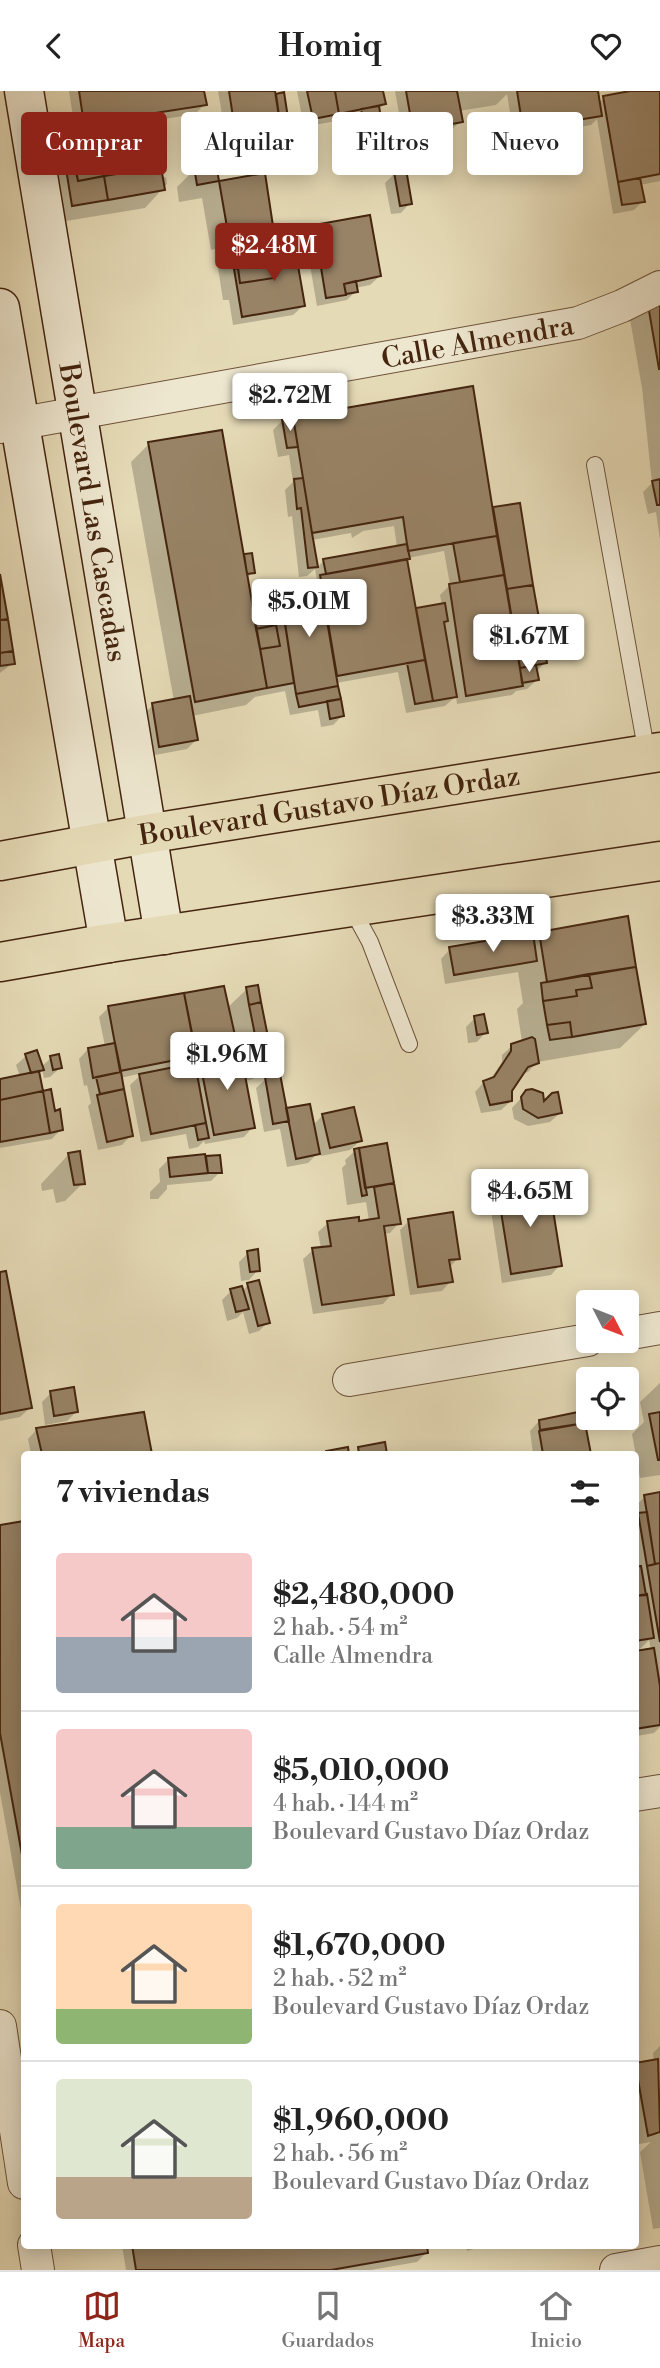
<!DOCTYPE html>
<html lang="es">
<head>
<meta charset="utf-8">
<style>
	body { margin:0; font-family:"Libre Bodoni",serif; background:#f2f2f2; color:#222; height:100vh; display:flex; flex-direction:column; font-size:26px; white-space:nowrap }
	* { box-sizing:border-box; margin:0 }
	p { font-size:23px; color:#767676 }
	.icon { flex:none; width:38px; height:38px; fill:none; stroke:currentColor; stroke-width:2; stroke-linecap:round; stroke-linejoin:round }
	.map { position:relative; flex:1; overflow:hidden }
	.panel { position:absolute; left:21px; top:1360px; width:618px; height:798px; display:flex; flex-direction:column; background:#fff; border-radius:7px; box-shadow:0 4px 18px #0003 }
	.panel>* { flex:none }
	.hud { position:absolute; left:21px; top:21px; width:620px; height:63px; display:flex; gap:14px }
	.needle { width:46px; rotate:132deg }
	.controls { position:absolute; left:576px; top:1199px; display:grid; gap:14px }
	.controls a { display:grid; place-items:center; width:63px; height:63px; border-radius:7px; background:#fff; box-shadow:0 4px 18px #0003; font-size:35px }
	.price { position:absolute; translate:-50% -60px; padding:0 16px; border-radius:7px; background:#fff; color:#222; font-size:23px; line-height:46px; filter:drop-shadow(0 2px 4px #0008) }
	.price::after { content:''; position:absolute; left:50%; top:42px; width:21px; height:16px; margin-left:-10px; background:inherit; clip-path:polygon(0 0,100% 0,50% 100%) }
	.price.selected { background:#8f2418; color:#fff }
	ul { padding:0; list-style:none }
	li { display:flex; align-items:center; gap:21px; height:175px; padding:0 35px }
	li+li { border-top:2px solid #e0e0e0 }
	li span { display:grid; place-items:center; flex:none; width:196px; height:140px; border-radius:7px; color:#555 }
	li>.icon { margin-inline-start:auto }
	span .icon { width:84px; height:84px; fill:#fffc; stroke-width:1 }
	li b { font-size:30px }
	h2 { display:flex; justify-content:space-between; align-items:center; height:84px; padding:0 35px; font-size:30px }
	.chip { padding:0 24px; border-radius:7px; background:#fff; box-shadow:0 4px 18px #0003; font-size:24px; line-height:63px }
	.chip.selected { background:#8f2418; color:#fff }
	header { display:flex; justify-content:space-between; align-items:center; height:91px; padding:0 35px; background:#fff; font-size:32px; font-weight:600 }
	.menu { display:flex; justify-content:space-around; align-items:center; height:98px; border-top:2px solid #e0e0e0; background:#fff; font-size:19px; color:#767676 }
	.menu a { display:grid; justify-items:center; gap:4px }
	.menu .selected { color:#8f2418 }
	.map>svg:first-child { display:block }
	.shadow { fill:#0003; fill-rule:evenodd }
	.building { fill:#988366; stroke:#45250f; stroke-width:2 }
	.lines { fill:none; stroke-linecap:round; stroke-linejoin:round }
	.lane-casing { stroke:#6d5239; stroke-width:18 }
	.street-casing { stroke:#6d5239; stroke-width:34 }
	.secondary-casing { stroke:#45250f; stroke-width:41 }
	.primary-casing { stroke:#45250f; stroke-width:41 }
	.lane { stroke:#eee7d0; stroke-width:16 }
	.street { stroke:#eee7d0; stroke-width:32 }
	.secondary { stroke:#eee7d0; stroke-width:38 }
	.primary { stroke:#e5dab6; stroke-width:38 }
	.labels { text-anchor:middle; stroke-width:6; stroke-linejoin:round; paint-order:stroke }
	.street-label { font-size:28px; fill:#45250f; stroke:#eee7d0 }
</style>
</head>
<body>
<header><svg class="icon" aria-label="back" viewBox="0 0 24 24"><path d="M15 5l-7 7 7 7"/></svg>Homiq<svg class="icon" aria-label="heart" viewBox="0 0 24 24"><path d="M12 20l-8-8c-3-5 5-10 8-4 3-6 11-1 8 4z"/></svg></header>
<div class="map">
<svg width="660" height="2179" viewBox="0 0 660 2179">
	<rect width="100%" height="100%" fill="#e5dab6"/>
	<filter id="stains"><feTurbulence type="fractalNoise" baseFrequency=".00286" numOctaves="4"/><feColorMatrix values="0 0 0 0 .2 0 0 0 0 .09 0 0 0 0 .02 0 0 0 .5 -.17"/></filter>
	<radialGradient id="worn" r=".72"><stop offset=".6" stop-color="#630" stop-opacity="0"/><stop offset="1" stop-color="#630" stop-opacity=".3"/></radialGradient>
	<!-- shadow -->
	<path class="shadow" d="M69 0H202L205 13 195 23 152 30 153 36 157 35 159 47 155 51 161 87 166 86 167 93 145 117 54 132 53 64 71 46 76 45Z
		M218 0H274V5L282 4 290 52 281 62 261 65 257 42 226 47Z
		M297 0H381L384 13 378 19 379 27 370 36 355 39 352 27 304 36Z
		M395 0H596L598 13 604 7 630 0H660V90L640 94 643 110 634 119 613 123 597 28 591 34 514 47 507 3 496 14 459 20 461 30 451 39 430 43 432 53 422 63 382 69 376 40 386 30 400 28Z
		M215 75 218 92 263 84 271 136 303 215 293 224 233 234 229 209H223L215 158 211 159 202 107 179 111 177 96 195 78Z
		M395 82 410 112 401 122 391 123 385 92Z
		M314 136 380 185 370 194 355 197 356 200 347 209 317 215 305 145Z
		M660 208V449L656 421 648 423 643 401 652 392 642 297 630 228Z
		M283 329 491 418 518 414 545 572 535 581 537 589 527 598 516 600 512 604 457 613 456 605 445 615 406 622 398 581 336 592 342 625 333 634 321 636 318 619 290 624 285 600 255 606 246 614 192 625 196 649 187 658 150 665 144 623 153 614 174 610 131 371 149 353 242 467 244 465 253 481 246 488 249 507 312 498 311 495 317 489 315 478 307 485 299 486 292 425 288 426 285 399 293 391 289 364 278 366 273 339ZM394 435 397 456 324 469 317 477 312 449 351 442 352 447 363 440ZM444 460 450 494 440 504 442 515 415 520 405 470 408 467Z
		M0 493 13 572 0 582Z
		M540 842 645 933 620 957 537 971 528 981 521 983 510 999 511 1010 501 1019 481 1022 475 1001 484 991 490 989 502 971V964L512 955 522 951 517 918 523 912 518 881 445 893 441 868 450 858 532 850Z
		M223 897 227 917 247 898 272 970 253 988 244 990 253 1036 244 1046 205 1053 204 1050 198 1056 189 1058 186 1043 141 1051 130 994 143 982 120 987 131 1044 122 1054 98 1059 88 1015 91 1012 87 994 84 995 79 968 88 958 105 955 99 926 108 917ZM200 967 192 975 182 977 191 968Z
		M475 927 486 941 477 951 468 952 466 936Z
		M26 965 41 976 51 967 60 977 50 986 44 987 42 978 37 983 41 1002 61 1038 52 1048 0 1057V990L20 986 16 974Z
		M266 988 285 1019 312 1035 323 1024 360 1050 350 1059 321 1065 320 1060 308 1072 287 1076 280 1038 264 1041 256 997Z
		M527 1001 543 1013 560 1022 550 1031 528 1035 514 1028 512 1017Z
		M386 1054 399 1132 390 1142 383 1143 392 1203 383 1213 313 1223 303 1168 313 1159 321 1158 318 1141 328 1132 369 1130 366 1111 347 1114 342 1077 346 1073 345 1069 355 1060Z
		M69 1063 83 1092 65 1110 56 1112 53 1098 42 1100 41 1093Z
		M218 1066 220 1081 211 1090 167 1094V1098L158 1108H150V1101L160 1091 159 1078 168 1069Z
		M499 1104 560 1174 551 1184 502 1192 490 1113Z
		M409 1130 458 1167 449 1177 451 1190 442 1200 410 1204 400 1139Z
		M248 1162 258 1179 249 1189 241 1190 239 1171Z
		M0 1183 30 1317 20 1326 0 1330Z
		M248 1194 268 1231 259 1240 249 1243 243 1221 237 1227 227 1230 222 1209 231 1200H242Z
		M660 1292V1384L640 1387 632 1343 644 1331 640 1311Z
		M51 1302 76 1321 67 1330 45 1334 42 1311Z
		M582 1322 589 1363H533L530 1340 539 1330Z
		M143 1323 150 1363H31L28 1348 37 1338Z
		M660 1403V1636L654 1642 637 1645 638 1649 635 1652V1415L645 1406ZM649 1549 651 1559 637 1561Z
		M24 1432V1835L0 1702V1436Z
		M660 1955V2137L653 2138 640 2061 651 2051 639 2053 635 2031V1973L654 1970 653 1962Z
		M122 2154H425L426 2162 417 2171 371 2179H126Z
		M466 2154H486L467 2160Z"/>
	<!-- building -->
	<path class="building" d="M79 0H204L207 14 84 33Z
		M229 0H275L280 32 235 39Z
		M307 0H335L339 23 313 28Z
		M335 0H383L386 13 339 23Z
		M406 0H457L463 31 435 36 434 30 412 34Z
		M517 0H598L602 25 523 38Z
		M630 0H660V83L618 91 603 5Z
		M284 1 292 53 270 57 266 33 280 32 276 3Z
		M379 15 381 27 364 31 361 18Z
		M404 25 410 58 391 60 385 29Z
		M153 30 161 76 116 83V80L120 79 111 37Z
		M111 37 120 79 116 80V83L78 90 70 44Z
		M430 38 433 54 410 58 408 42Z
		M216 73 219 90 197 94 194 76Z
		M161 76 165 99 108 109 104 85Z
		M75 77 78 90 104 85 108 109 72 115 66 78Z
		M406 78 412 113 400 115 394 81Z
		M265 82 273 135 228 142 219 90Z
		M640 87 645 111 622 114 618 91Z
		M370 124 381 185 344 193 346 204 326 207 314 134Z
		M273 135 280 142 283 153 270 156 266 136Z
		M266 136 274 187 240 192 233 141Z
		M292 140 305 215 242 226 234 178 238 177 240 192 274 187 270 156 283 153 280 142Z
		M356 190 358 201 346 203 344 193Z
		M660 206V278H659L647 208Z
		M473 295 497 445 408 460 403 426 312 442 293 326Z
		M293 326 298 356 287 357 282 328Z
		M222 339 267 597 195 611 148 351Z
		M303 387 312 442 318 476 308 477 301 417 297 418 294 388Z
		M660 388V414H657L652 390Z
		M520 412 533 494 507 498 493 416Z
		M497 445 504 484 460 491 453 452Z
		M407 453 410 468 326 483 323 468Z
		M252 462 255 482 247 483 244 463Z
		M407 468 425 569 337 585 320 484Z
		M0 483 8 528 0 529Z
		M504 484 523 595 466 605 449 493Z
		M321 494 338 595 296 603 280 500Z
		M533 494 547 572 520 577 507 498Z
		M280 500 294 592 267 597 260 558 280 555 276 534 256 538 251 505Z
		M445 512 448 530 444 531 457 606 433 610 416 517Z
		M8 528 13 560 0 562V529Z
		M276 534 280 555 260 558 256 538Z
		M13 560 15 573 0 575V562Z
		M425 569 433 610 415 613 407 572Z
		M536 574 539 589 522 592 520 577Z
		M338 595 341 608 299 616 296 603Z
		M190 605 198 649 159 656 152 612Z
		M341 608 344 625 330 628 327 610Z
		M628 825 636 876 547 891 539 841Z
		M533 842 537 870 454 884 449 856Z
		M636 876 646 933 572 946 570 931 547 934 543 910 577 905 576 899 592 897 589 883Z
		M589 883 592 897 576 899 577 905 543 910 541 892Z
		M258 894 261 911 249 914 246 896Z
		M224 895 238 958 209 963 208 958 199 960V956L195 957 184 902Z
		M184 902 196 965 120 980 108 915Z
		M261 911 273 971 261 974 249 914Z
		M484 923 488 942 477 944 474 925Z
		M570 931 572 946 550 949 547 934Z
		M532 946 535 948 539 972 528 976 512 1000V1010L490 1014 483 990 494 986 511 960V953Z
		M115 952 121 981 93 987 88 957Z
		M240 958 255 1037 214 1044 199 966Z
		M37 959 44 979 31 982 25 963Z
		M59 963 62 977 53 979 50 965Z
		M195 972 206 1032 151 1043 139 983Z
		M39 980 43 1000 0 1009V988Z
		M121 981 124 998 100 1003 96 986Z
		M280 983 289 1030 273 1033 265 986Z
		M51 998 55 1020 60 1018 63 1039 50 1042 43 1000Z
		M124 998 133 1045 107 1051 97 1004Z
		M532 998 543 1002 544 1010 552 1002 558 1001 562 1022 538 1027 523 1018 521 1006 526 999Z
		M43 1000 50 1042 0 1051V1009Z
		M310 1013 320 1063 296 1068 286 1017Z
		M354 1016 362 1050 330 1057 322 1023Z
		M206 1032 209 1047 198 1049 195 1034Z
		M387 1052 394 1092 365 1097 359 1057Z
		M359 1057 367 1104 362 1105 354 1058Z
		M80 1060 85 1093 74 1094 68 1062Z
		M205 1063 208 1082 170 1086 168 1067Z
		M220 1064 222 1082H208L206 1065Z
		M394 1092 401 1133 384 1135 394 1204 322 1214 312 1157 331 1155 327 1130 359 1126V1130L379 1127 374 1096Z
		M549 1094 562 1175 511 1183 498 1102Z
		M453 1121 460 1168 449 1169 453 1191 418 1196 408 1128Z
		M258 1158 260 1180 250 1181 247 1160Z
		M6 1180 32 1317 0 1323V1181Z
		M259 1189 270 1232 258 1235 247 1192Z
		M242 1195 249 1218 236 1221 230 1198Z
		M74 1296 78 1321 54 1325 50 1300Z
		M583 1320 585 1332 540 1339 539 1329Z
		M144 1321 152 1363H42L36 1337Z
		M660 1321V1369H658L649 1323Z
		M585 1332 591 1363H543L539 1340Z
		M385 1351 387 1363H359L358 1356Z
		M348 1356 349 1363H326V1360Z
		M660 1401V1472L655 1473 644 1404Z
		M647 1421 655 1473 647 1475 638 1422Z
		M24 1430V1775L0 1642V1434Z
		M660 1472V1551L647 1475Z
		M641 1475 646 1504 635 1505V1476Z
		M647 1503 654 1547 635 1550V1505Z
		M654 1557 660 1595V1634L635 1638V1560Z
		M658 1968 660 2041 648 2045 635 1972Z
		M132 2154H427L428 2162 331 2179H136Z"/>
	<g class="lines">
		<defs>
			<path id="lane" d="M595 374 647 663
				M351 816 370 851 409 953"/>
			<g id="street">
				<path id="s1" d="M0 336 578 232 622 215 660 196"/>
				<path d="M626 1243 660 1237"/>
				<path d="M349 1289 588 1249"/>
				<path d="M635 1704 660 1700"/>
				<path d="M0 1935 24 2092"/>
				<path d="M34 2154 38 2179"/>
				<path d="M616 2179 660 2171"/>
			</g>
			<g id="secondary">
				<path id="s2" d="M24 0 164 844"/>
				<path d="M0 217 109 852"/>
			</g>
			<g id="primary">
				<path id="s3" d="M0 770 146 743 660 661"/>
				<path d="M0 871 109 852 660 770"/>
			</g>
		</defs>
		<!-- lane casing -->
		<use href="#lane" class="lane-casing"/>
		<!-- street casing -->
		<use href="#street" class="street-casing"/>
		<!-- secondary casing -->
		<use href="#secondary" class="secondary-casing"/>
		<!-- primary casing -->
		<use href="#primary" class="primary-casing"/>
		<!-- lane -->
		<use href="#lane" class="lane"/>
		<!-- street -->
		<use href="#street" class="street"/>
		<!-- secondary -->
		<use href="#secondary" class="secondary"/>
		<!-- primary -->
		<use href="#primary" class="primary"/>
	</g>
	<g class="labels">
		<!-- street labels -->
		<g class="street-label">
			<text dy="10" stroke="none"><textPath href="#s1" startOffset="485">Calle Almendra</textPath></text>
			<text dy="10" stroke="none"><textPath href="#s2" startOffset="427">Boulevard Las Cascadas</textPath></text>
			<text dy="10" stroke="none"><textPath href="#s3" startOffset="334">Boulevard Gustavo Díaz Ordaz</textPath></text>
		</g>
	</g>
	<rect width="100%" height="100%" filter="url(#stains)"/>
	<rect width="100%" height="100%" fill="url(#worn)"/>
</svg>
<div class="controls">
<a><svg class="needle" viewBox="-14 -14 28 28"><path d="M0-13l5 13h-10z" fill="#e53935"/><path d="M0 13l5-13h-10z" fill="#767676"/></svg></a>
<a><svg class="icon" aria-label="locate" viewBox="0 0 24 24"><circle cx="12" cy="12" r="6"/><path d="M12 2v4M12 18v4M2 12h4M18 12h4"/></svg></a>
</div>
<b class="price selected" style="left:274px;top:192px">$2.48M</b>
<b class="price" style="left:290px;top:342px">$2.72M</b>
<b class="price" style="left:309px;top:548px">$5.01M</b>
<b class="price" style="left:529px;top:583px">$1.67M</b>
<b class="price" style="left:493px;top:863px">$3.33M</b>
<b class="price" style="left:227px;top:1001px">$1.96M</b>
<b class="price" style="left:530px;top:1138px">$4.65M</b>
<div class="hud">
<a class="chip selected">Comprar</a>
<a class="chip">Alquilar</a>
<a class="chip">Filtros</a>
<a class="chip">Nuevo</a>
</div>
<section class="panel">
<h2>7 viviendas<svg class="icon" aria-label="filters" viewBox="0 0 24 24"><path d="M4 7h16M4 17h16"/><circle cx="9" cy="7" r="2"/><circle cx="15" cy="17" r="2"/></svg></h2>
<ul>
<li><span style="background:linear-gradient(#f6c9c9 60%,#9aa5b1 0)"><svg class="icon" aria-label="home" viewBox="0 0 24 24"><path d="M3 11l9-7 9 7M6 9v11h12V9"/></svg></span><div><b>$2,480,000</b><p>2 hab. · 54 m²</p><p>Calle Almendra</p></div></li>
<li><span style="background:linear-gradient(#f6c9c9 70%,#7fa58c 0)"><svg class="icon" aria-label="home" viewBox="0 0 24 24"><path d="M3 11l9-7 9 7M6 9v11h12V9"/></svg></span><div><b>$5,010,000</b><p>4 hab. · 144 m²</p><p>Boulevard Gustavo Díaz Ordaz</p></div></li>
<li><span style="background:linear-gradient(#ffd9b3 75%,#8fb573 0)"><svg class="icon" aria-label="home" viewBox="0 0 24 24"><path d="M3 11l9-7 9 7M6 9v11h12V9"/></svg></span><div><b>$1,670,000</b><p>2 hab. · 52 m²</p><p>Boulevard Gustavo Díaz Ordaz</p></div></li>
<li><span style="background:linear-gradient(#dfe7d0 70%,#b9a48a 0)"><svg class="icon" aria-label="home" viewBox="0 0 24 24"><path d="M3 11l9-7 9 7M6 9v11h12V9"/></svg></span><div><b>$1,960,000</b><p>2 hab. · 56 m²</p><p>Boulevard Gustavo Díaz Ordaz</p></div></li>
</ul>
</section>
</div>
<nav class="menu">
<a class="selected"><svg class="icon" aria-label="map" viewBox="0 0 24 24"><path d="M3 6l6-2 6 2 6-2v14l-6 2-6-2-6 2zM9 4v14M15 6v14"/></svg>Mapa</a>
<a><svg class="icon" aria-label="saved" viewBox="0 0 24 24"><path d="M7 4h10v16l-5-4-5 4z"/></svg>Guardados</a>
<a><svg class="icon" aria-label="home" viewBox="0 0 24 24"><path d="M3 11l9-7 9 7M6 9v11h12V9"/></svg>Inicio</a>
</nav>
</body>
</html>
